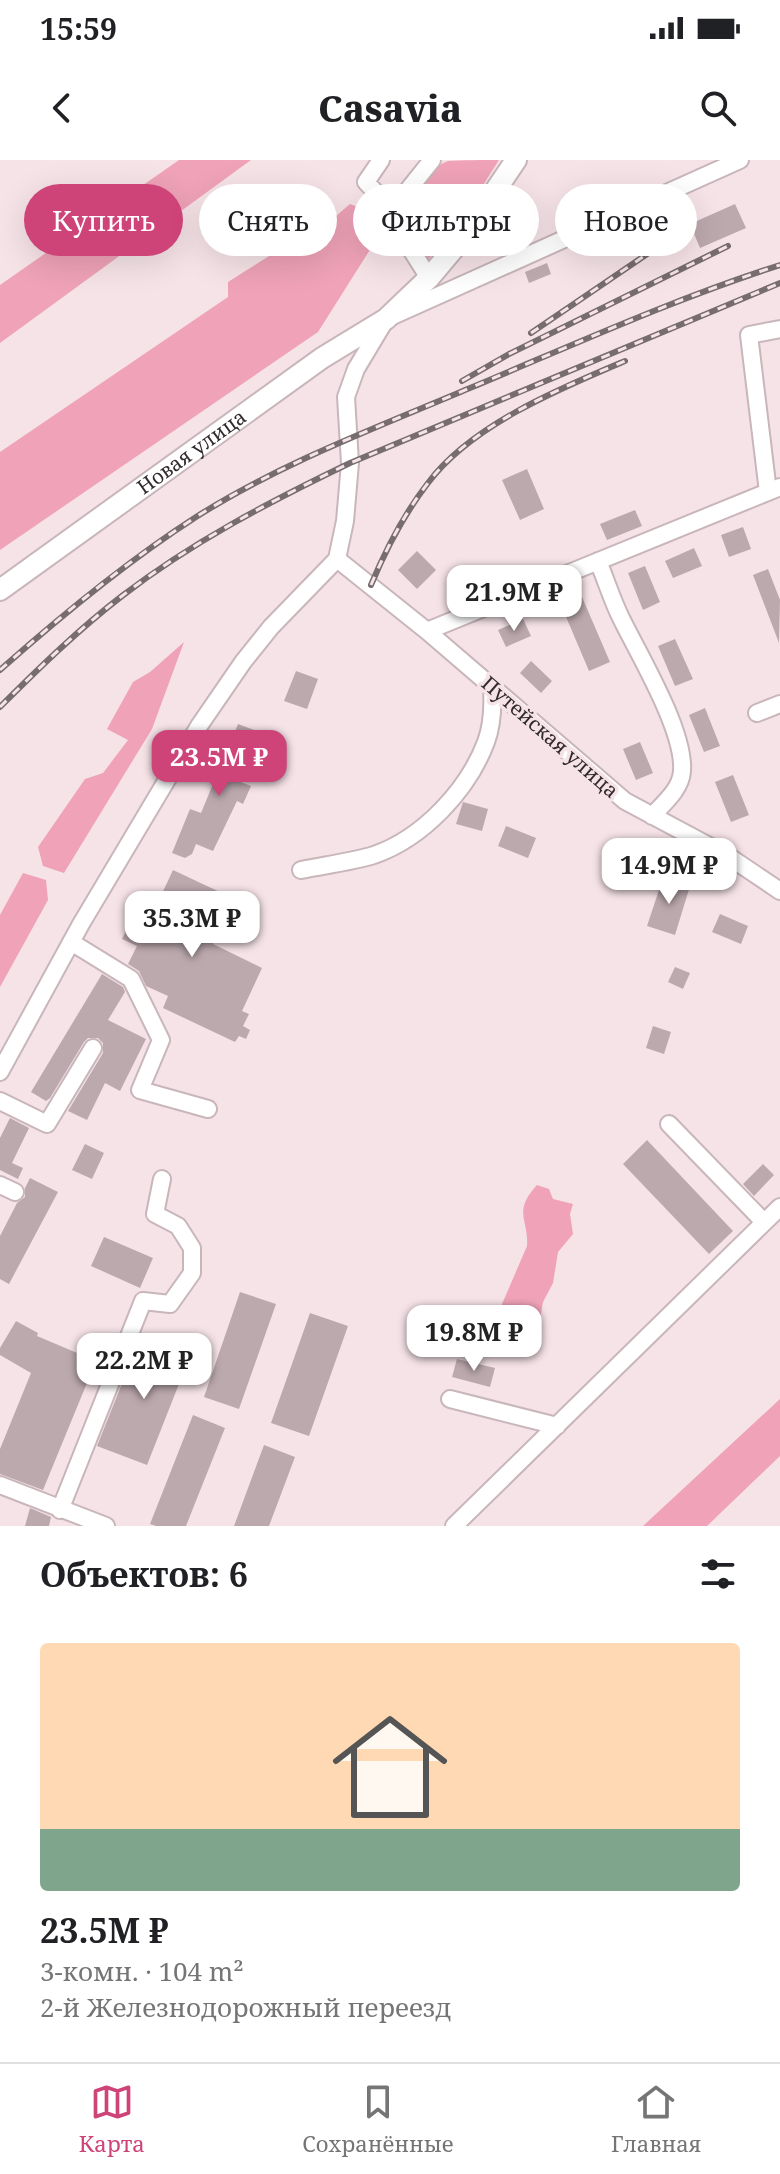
<!DOCTYPE html>
<html lang="ru">
<head>
<meta charset="utf-8">
<style>
	body { margin:0; font-family:"Noto Serif",serif; background:#f2f2f2; color:#202124; height:100vh; display:flex; flex-direction:column; font-size:30px; white-space:nowrap }
	* { box-sizing:border-box; margin:0 }
	p { font-size:26px; color:#757577 }
	.icon { flex:none; width:44px; height:44px; fill:none; stroke:currentColor; stroke-width:2; stroke-linecap:round; stroke-linejoin:round }
	.map { position:relative; height:1366px; overflow:hidden }
	.drawer { display:flex; flex-direction:column; background:#fff; flex:1 }
	.drawer>* { flex:none }
	.hud { position:absolute; left:24px; top:24px; width:732px; height:72px; display:flex; gap:16px }
	.price { position:absolute; translate:-50% -68px; padding:0 18px; border-radius:16px; background:#fff; color:#222; font-size:26px; line-height:52px; filter:drop-shadow(0 2px 4px #0008) }
	.price::after { content:''; position:absolute; left:50%; top:48px; width:24px; height:18px; margin-left:-12px; background:inherit; clip-path:polygon(0 0,100% 0,50% 100%) }
	.price.on { background:#ce4378; color:#fff }
	ul { padding:0; list-style:none }
	li { display:grid; align-content:center; gap:16px; height:424px; padding:0 40px }
	li span { display:grid; place-items:center; height:248px; border-radius:8px; color:#555 }
	li>.icon { margin-inline-start:auto }
	span .icon { width:144px; height:144px; fill:#fffc; stroke-width:1 }
	li b { font-size:34px }
	h2 { display:flex; justify-content:space-between; align-items:center; height:96px; padding:0 40px; font-size:34px }
	.pill { padding:0 28px; border-radius:36px; background:#fff; box-shadow:0 8px 32px #0002; font-size:28px; line-height:72px }
	.pill.on { background:#ce4378; color:#fff }
	.status { display:flex; justify-content:space-between; align-items:center; height:56px; padding:0 40px; background:#fff; direction:ltr }
	.status svg { height:22px; fill:currentColor }
	header { display:flex; justify-content:space-between; align-items:center; height:104px; padding:0 40px; background:#fff; font-size:36px; font-weight:800 }
	.dock { display:flex; justify-content:space-around; align-items:center; height:112px; border-top:2px solid #e0e0e0; background:#fff; font-size:22px; color:#757577 }
	.dock a { display:grid; justify-items:center; gap:4px }
	.dock .on { color:#ce4378 }
	.map>svg:first-child { display:block }
	.green { fill:#efa2b8 }
	.building { fill:#bca9ae }
	.lines { fill:none; stroke-linecap:round; stroke-linejoin:round }
	.minor-casing { stroke:#c8b6ba; stroke-width:20 }
	.major-casing { stroke:#c8b6ba; stroke-width:24 }
	.minor { stroke:#fff; stroke-width:16 }
	.major { stroke:#fff; stroke-width:20 }
	.rail-casing { stroke:#776c6f; stroke-width:6 }
	.rail { stroke:#f6e3e8; stroke-width:3; stroke-dasharray:9; stroke-linecap:butt }
	.labels { text-anchor:middle; stroke-width:7; stroke-linejoin:round; paint-order:stroke }
	.street-label { font-size:20px; fill:#322b2d; stroke:#f6e3e8 }
</style>
</head>
<body>
<div class="status"><b>15:59</b><svg viewBox="0 0 49 12"><path d="M0 12V9h3v3zM5 12V6h3v6zM10 12V3h3v9zM15 12V0h3v12zM26 1h20v11H26zM47 4h2v5h-2z"/></svg></div>
<header><svg class="icon" aria-label="back" viewBox="0 0 24 24"><path d="M15 5l-7 7 7 7"/></svg>Casavia<svg class="icon" aria-label="search" viewBox="0 0 24 24"><circle cx="10" cy="10" r="6"/><path d="M15 15l6 6"/></svg></header>
<div class="map">
<svg width="780" height="1366" viewBox="0 0 780 1366">
	<rect width="100%" height="100%" fill="#f6e3e8"/>
	<!-- green -->
	<path class="green" d="M179 0H251L0 183V125Z
		M499 0 475 38 426 103 410 72 405 54C414 36 428 8 448 1 462 0 484 0 499 0Z
		M350 44 366 50 378 77 318 172 0 390V292L228 137V122L285 86 300 87Z
		M184 482 152 569 64 713 43 706 38 687 85 619 103 613 128 580 107 569 133 522 150 512Z
		M23 713 46 720 48 740 0 827V755Z
		M537 1025 549 1029 553 1039 573 1044 570 1054 573 1074 558 1092 553 1123 543 1142 539 1165 532 1173 521 1178 514 1173H501L493 1165 527 1086C529 1059 512 1052 537 1025Z
		M780 1239V1296L707 1366H643Z"/>
	<!-- building -->
	<path class="building" d="M735 44 746 68 700 88 690 64Z
		M547 103 551 114 529 123 525 112Z
		M527 309 544 349 520 360 502 320Z
		M635 350 642 366 607 380 600 364Z
		M743 367 751 389 729 397 721 375Z
		M694 388 702 406 673 418 665 401Z
		M417 391 436 410 417 429 398 410Z
		M645 406 660 442 643 450 628 413Z
		M768 409 780 440 779 483 753 415Z
		M582 437 610 502 589 511 561 445Z
		M523 459 531 476 506 487 498 470Z
		M675 479 693 519 675 526 658 486Z
		M531 501 552 521 541 533 520 513Z
		M296 511 318 519 307 549 284 541Z
		M705 548 720 586 704 592 689 555Z
		M238 564 259 572 238 621 251 626 243 644 237 641 213 691 196 684 192 694 185 698 172 693 190 649 201 653Z
		M640 582 653 613 636 620 623 589Z
		M733 615 749 655 731 662 715 622Z
		M463 642 488 649 482 671 456 664Z
		M506 666 536 678 528 698 498 686Z
		M173 710 224 734 207 770 217 775 213 784 262 808 242 851 249 854 243 866 250 870 246 879 239 876 235 882 163 848 168 836 146 826 139 811 128 804 137 786 122 779 136 750 151 757Z
		M663 718 690 726 675 775 647 766Z
		M720 754 748 766 741 784 712 772Z
		M675 807 690 813 683 829 668 822Z
		M102 814 123 827 125 832 108 860 146 879 120 931 105 923 87 960 68 951 103 893V883L98 878H88L84 882 50 938 46 941 31 932Z
		M653 866 671 872 664 894 646 888Z
		M10 958 29 968 12 1003 23 1008 18 1019 0 1010V978Z
		M647 980 733 1071 709 1094 623 1004Z
		M85 984 104 993 92 1019 72 1010Z
		M763 1004 774 1015 754 1036 743 1024Z
		M30 1018 58 1032 9 1124 0 1119V1076L17 1043 25 1037V1028Z
		M104 1077 153 1098 140 1128 91 1106Z
		M240 1132 276 1144 239 1249 204 1237Z
		M310 1153 348 1166 309 1276 271 1263Z
		M16 1161 38 1173 37 1176 96 1201 43 1330 0 1314V1289L31 1213 0 1195V1188Z
		M141 1176 190 1196 147 1305 97 1286Z
		M457 1199 495 1208 490 1227 452 1217Z
		M193 1255 225 1268 186 1366H156L150 1364Z
		M264 1285 295 1297 269 1366H234Z
		M30 1348 51 1357 49 1366H25Z"/>
	<g class="lines">
		<defs>
			<path id="minor" d="M381 0 366 22 392 50 405 80 429 118
				M392 50 432 0
				M768 332 749 175 780 169
				M337 399 427 471 625 641 728 696 780 731
				M598 401C606 420 612 440 621 458 639 495 685 571 682 611 681 629 664 643 652 656
				M427 471 780 327
				M757 553 780 544
				M301 710C325 705 351 702 374 695 423 678 468 630 486 582 492 566 493 544 492 527
				M71 782 131 819 161 880 140 930 208 949
				M0 912 81 764 199 566 243 502 271 467 337 399 345 361 350 303 346 237 356 209 386 159 740 0
				M0 941 47 964 93 888
				M669 964 764 1062
				M0 1025 15 1032
				M450 1239 557 1266
				M0 1325 106 1366
				M60 1350 143 1141 170 1144 192 1113V1088L178 1066 155 1054 162 1019
				M454 1366 780 1047"/>
			<g id="major">
				<path id="s1" d="M0 430 322 198 386 159 429 118 466 74 516 0"/>
			</g>
		</defs>
		<!-- minor casing -->
		<use href="#minor" class="minor-casing"/>
		<!-- major casing -->
		<use href="#major" class="major-casing"/>
		<!-- minor -->
		<use href="#minor" class="minor"/>
		<!-- major -->
		<use href="#major" class="major"/>
		<defs>
			<path id="rail" d="M531 173 681 71
				M462 221 509 194 728 86
				M371 425C386 389 404 354 428 323 471 265 561 228 625 201
				M0 510C62 455 126 402 196 357 281 303 378 267 470 228 573 185 674 139 780 105
				M0 547C39 508 79 469 122 436 192 382 271 341 350 303L780 123"/>
		</defs>
		<!-- rail casing -->
		<use href="#rail" class="rail-casing"/>
		<!-- rail -->
		<use href="#rail" class="rail"/>
	</g>
	<g class="labels">
		<!-- street labels -->
		<g class="street-label">
			<text dy="7" stroke="none"><textPath href="#s1" startOffset="236">Новая улица</textPath></text>
			<text transform="translate(550 577) rotate(41)" y="7">Путейская улица</text>
		</g>
	</g>
</svg>
<b class="price" style="left:514px;top:473px">21.9M ₽</b>
<b class="price on" style="left:219px;top:638px">23.5M ₽</b>
<b class="price" style="left:669px;top:746px">14.9M ₽</b>
<b class="price" style="left:192px;top:799px">35.3M ₽</b>
<b class="price" style="left:474px;top:1213px">19.8M ₽</b>
<b class="price" style="left:144px;top:1241px">22.2M ₽</b>
<div class="hud">
<a class="pill on">Купить</a>
<a class="pill">Снять</a>
<a class="pill">Фильтры</a>
<a class="pill">Новое</a>
</div>
</div>
<section class="drawer">
<h2>Объектов: 6<svg class="icon" aria-label="filters" viewBox="0 0 24 24"><path d="M4 7h16M4 17h16"/><circle cx="9" cy="7" r="2"/><circle cx="15" cy="17" r="2"/></svg></h2>
<ul>
<li><span style="background:linear-gradient(#ffd9b3 75%,#7fa58c 0)"><svg class="icon" aria-label="home" viewBox="0 0 24 24"><path d="M3 11l9-7 9 7M6 9v11h12V9"/></svg></span><div><b>23.5M ₽</b><p>3-комн. · 104 m²</p><p>2-й Железнодорожный переезд</p></div></li>
</ul>
</section>
<nav class="dock">
<a class="on"><svg class="icon" aria-label="map" viewBox="0 0 24 24"><path d="M3 6l6-2 6 2 6-2v14l-6 2-6-2-6 2zM9 4v14M15 6v14"/></svg>Карта</a>
<a><svg class="icon" aria-label="saved" viewBox="0 0 24 24"><path d="M7 4h10v16l-5-4-5 4z"/></svg>Сохранённые</a>
<a><svg class="icon" aria-label="home" viewBox="0 0 24 24"><path d="M3 11l9-7 9 7M6 9v11h12V9"/></svg>Главная</a>
</nav>
</body>
</html>
